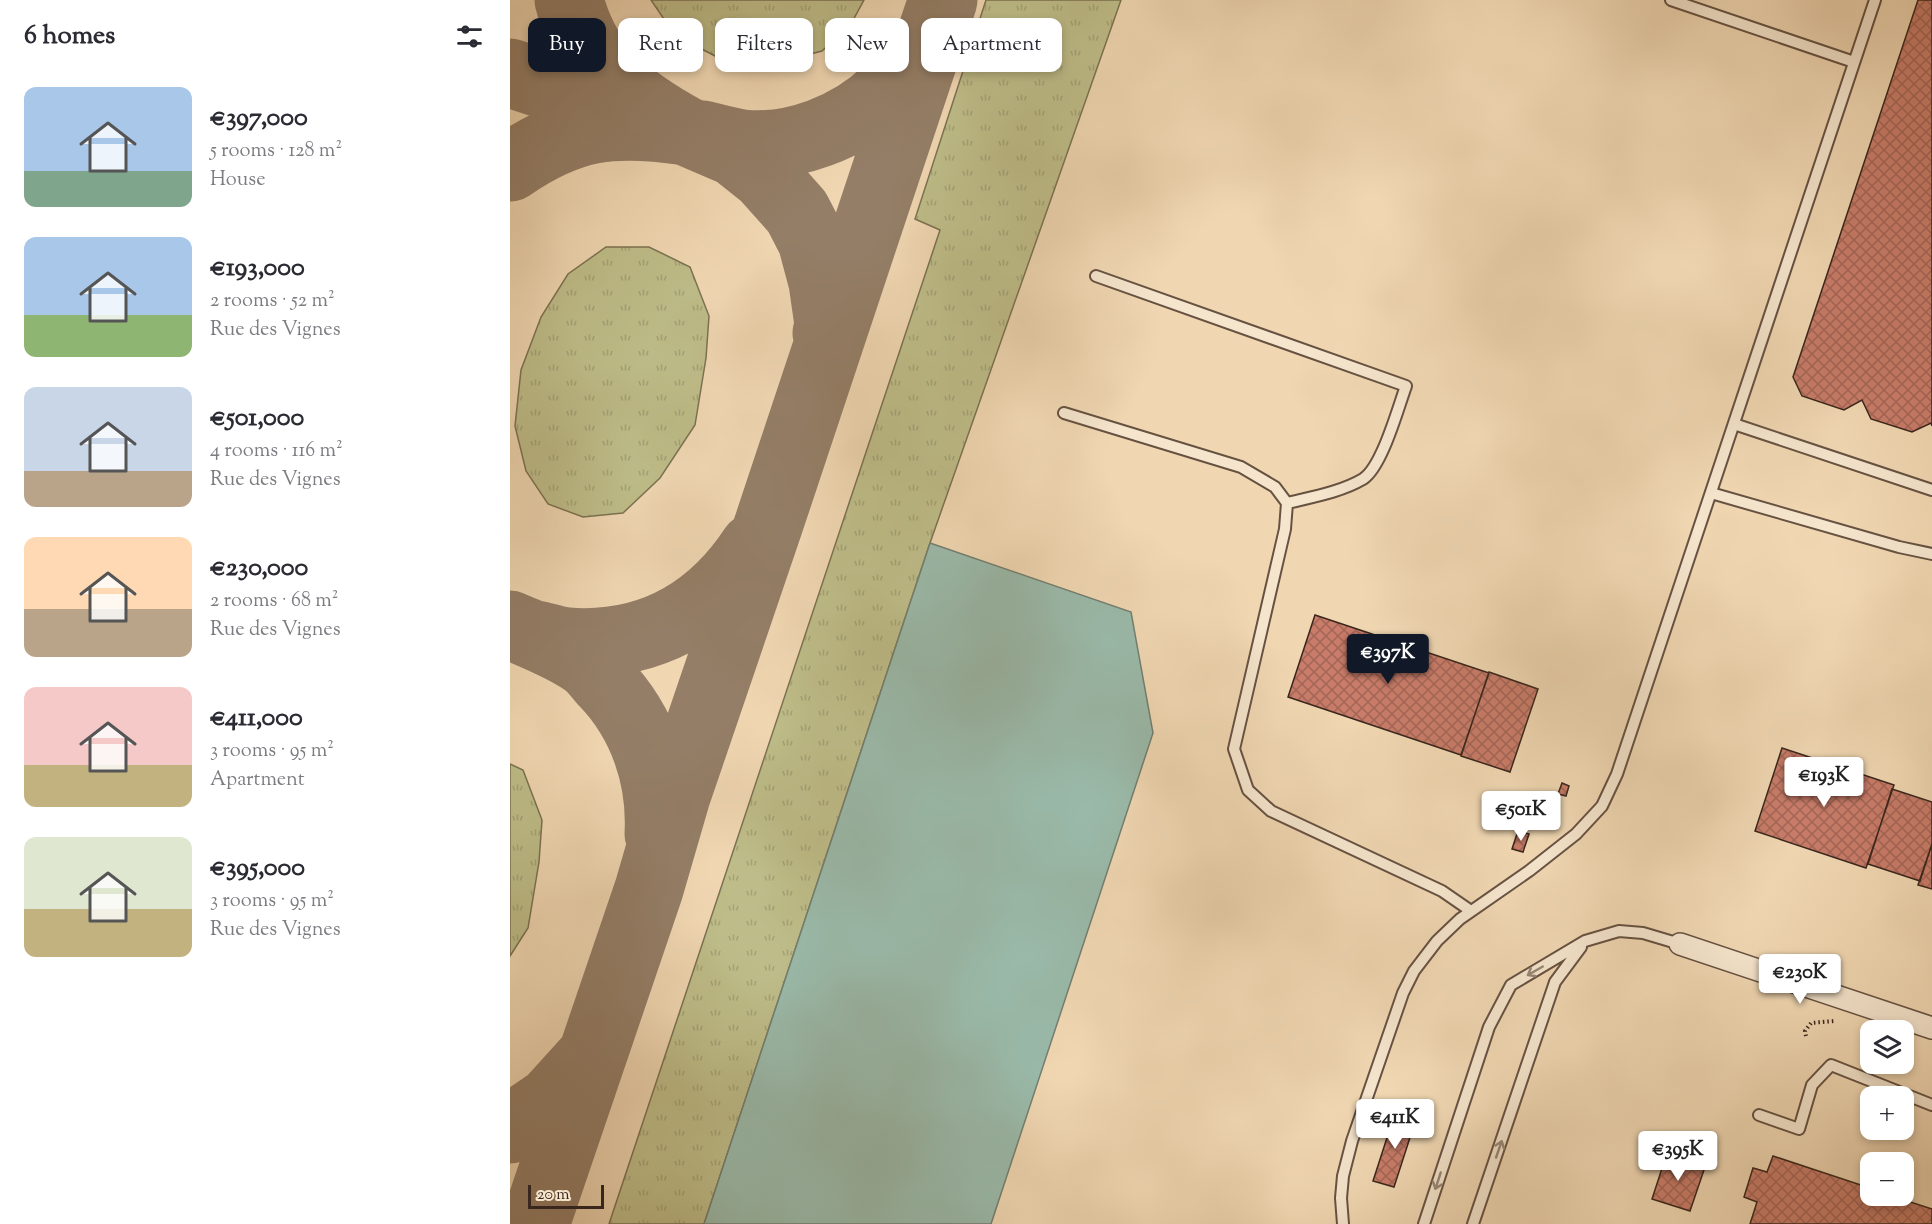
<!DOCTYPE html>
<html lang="en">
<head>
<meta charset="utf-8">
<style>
	body { margin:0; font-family:"Sorts Mill Goudy",serif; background:#f2f2f3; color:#2b2b33; height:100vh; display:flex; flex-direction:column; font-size:22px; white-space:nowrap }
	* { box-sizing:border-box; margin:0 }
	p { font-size:20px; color:#7c7c81 }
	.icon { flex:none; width:33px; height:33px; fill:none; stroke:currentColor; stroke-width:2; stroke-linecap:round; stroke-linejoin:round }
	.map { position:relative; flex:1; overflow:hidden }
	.side { display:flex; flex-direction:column; background:#fff; width:510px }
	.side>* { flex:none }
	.hud { position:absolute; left:18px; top:18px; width:570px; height:54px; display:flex; gap:12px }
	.buttons { position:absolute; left:1350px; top:1020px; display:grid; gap:12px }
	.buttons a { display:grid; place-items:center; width:54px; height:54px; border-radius:12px; background:#fff; box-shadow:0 3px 9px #0003; font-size:30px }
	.scale { position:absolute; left:18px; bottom:15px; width:76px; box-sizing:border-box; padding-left:6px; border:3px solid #39261c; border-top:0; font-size:16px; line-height:21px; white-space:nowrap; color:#39261c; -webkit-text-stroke:4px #f5e5cd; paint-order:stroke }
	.price { position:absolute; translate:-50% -51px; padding:0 14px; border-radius:6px; background:#fff; color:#222; font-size:20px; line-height:39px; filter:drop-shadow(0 2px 3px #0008) }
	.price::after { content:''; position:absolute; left:50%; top:36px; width:18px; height:14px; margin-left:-9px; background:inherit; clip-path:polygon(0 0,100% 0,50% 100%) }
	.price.active { background:#111827; color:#fff }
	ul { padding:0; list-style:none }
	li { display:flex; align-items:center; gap:18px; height:150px; padding:0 24px }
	li span { display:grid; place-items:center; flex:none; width:168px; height:120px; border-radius:12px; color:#555 }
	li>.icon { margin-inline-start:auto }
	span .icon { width:72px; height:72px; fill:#fffc; stroke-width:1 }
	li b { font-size:26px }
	h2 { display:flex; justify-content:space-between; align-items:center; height:72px; padding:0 24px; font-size:26px }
	.pill { padding:0 21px; border-radius:12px; background:#fff; box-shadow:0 3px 9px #0003; font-size:21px; line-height:54px }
	.pill.active { background:#111827; color:#fff }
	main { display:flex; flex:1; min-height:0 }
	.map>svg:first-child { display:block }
	.grass { fill:url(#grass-tufts); stroke:#7c7252; stroke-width:1.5 }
	.water { fill:#9abaaa; stroke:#737f71; stroke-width:1.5 }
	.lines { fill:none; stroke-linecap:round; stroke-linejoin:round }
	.taxiway { stroke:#947e67; stroke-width:69 }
	.building { fill:url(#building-cross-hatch); stroke:#39261c; stroke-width:1.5 }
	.service-casing { stroke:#675242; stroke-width:14 }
	.minor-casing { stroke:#675242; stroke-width:24 }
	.path { stroke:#39261c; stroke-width:4; stroke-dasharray:1.5 3; stroke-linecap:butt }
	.service { stroke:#f5e5cd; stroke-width:10 }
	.minor { stroke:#f5e5cd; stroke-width:21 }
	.oneway { stroke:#978674 }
</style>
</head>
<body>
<main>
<section class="side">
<h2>6 homes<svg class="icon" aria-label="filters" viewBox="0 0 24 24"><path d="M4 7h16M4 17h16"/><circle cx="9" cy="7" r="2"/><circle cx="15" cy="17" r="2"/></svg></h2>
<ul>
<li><span style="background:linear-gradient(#a9c7e8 70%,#7fa58c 0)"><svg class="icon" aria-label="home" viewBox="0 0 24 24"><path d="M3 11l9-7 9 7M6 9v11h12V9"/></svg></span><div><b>€397,000</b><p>5 rooms · 128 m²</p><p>House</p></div></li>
<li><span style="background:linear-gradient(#a9c7e8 65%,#8fb573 0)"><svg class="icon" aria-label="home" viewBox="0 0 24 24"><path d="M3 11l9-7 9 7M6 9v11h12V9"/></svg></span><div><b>€193,000</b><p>2 rooms · 52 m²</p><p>Rue des Vignes</p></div></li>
<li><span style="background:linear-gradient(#c9d6e8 70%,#b9a48a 0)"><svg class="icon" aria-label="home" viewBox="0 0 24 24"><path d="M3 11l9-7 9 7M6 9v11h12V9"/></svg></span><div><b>€501,000</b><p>4 rooms · 116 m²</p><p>Rue des Vignes</p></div></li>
<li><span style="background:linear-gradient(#ffd9b3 60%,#b9a48a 0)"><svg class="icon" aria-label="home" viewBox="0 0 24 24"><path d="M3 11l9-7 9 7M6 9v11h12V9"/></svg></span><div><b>€230,000</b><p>2 rooms · 68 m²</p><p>Rue des Vignes</p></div></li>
<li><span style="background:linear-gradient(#f6c9c9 65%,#c2b280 0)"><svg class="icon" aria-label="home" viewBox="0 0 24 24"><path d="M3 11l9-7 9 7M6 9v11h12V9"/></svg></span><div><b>€411,000</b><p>3 rooms · 95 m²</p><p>Apartment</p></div></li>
<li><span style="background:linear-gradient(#dfe7d0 60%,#c2b280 0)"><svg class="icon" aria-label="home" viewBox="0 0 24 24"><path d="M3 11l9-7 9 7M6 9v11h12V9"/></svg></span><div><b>€395,000</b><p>3 rooms · 95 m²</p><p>Rue des Vignes</p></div></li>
</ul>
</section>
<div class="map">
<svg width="1422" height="1224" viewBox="0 0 1422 1224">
	<defs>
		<pattern id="grass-tufts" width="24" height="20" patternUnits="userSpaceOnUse" patternTransform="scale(1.5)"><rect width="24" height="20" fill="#bebd89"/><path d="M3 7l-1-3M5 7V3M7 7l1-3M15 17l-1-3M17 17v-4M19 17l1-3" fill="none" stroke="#a4a276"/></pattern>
		<pattern id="building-cross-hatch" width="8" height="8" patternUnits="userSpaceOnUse" patternTransform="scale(1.5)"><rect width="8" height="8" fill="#c87c69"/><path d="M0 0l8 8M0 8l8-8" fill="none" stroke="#a36556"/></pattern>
	</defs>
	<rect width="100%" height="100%" fill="#f0d7b2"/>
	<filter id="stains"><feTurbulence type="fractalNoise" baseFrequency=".00333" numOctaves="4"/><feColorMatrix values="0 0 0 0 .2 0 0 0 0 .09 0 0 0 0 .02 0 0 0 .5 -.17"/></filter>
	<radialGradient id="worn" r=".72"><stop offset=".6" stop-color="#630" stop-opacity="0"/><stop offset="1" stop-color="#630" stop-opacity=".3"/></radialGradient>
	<!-- grass -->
	<path class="grass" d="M141 0H354L342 22 312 51 276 60 242 64 207 57 182 44 158 25Z
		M476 0H611L420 543 194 1224H99L430 230 405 219Z
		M96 247H139L180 267 199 316 196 358 185 425 150 478 113 513 73 517 38 504 16 471 5 426 11 370 31 317 58 274Z
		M0 764 13 770 32 820 29 862 18 928 0 956Z"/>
	<!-- water -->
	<path class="water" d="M420 543 621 612 643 733 481 1224H194Z"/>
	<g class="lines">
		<!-- taxiway -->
		<path class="taxiway" d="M0 73 176 131 225 152 255 176 287 212 302 241 313 282 319 324 317 333
			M193 135C206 138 220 142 233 144 283 149 340 127 376 92 389 79 399 63 410 48
			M0 167C61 125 103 120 176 131 118 99 76 67 59 0
			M0 625C25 636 52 646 75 662 82 667 88 675 94 682 133 722 152 778 149 834
			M26 635C36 637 47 641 57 642 138 648 200 614 244 547
			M0 1129 41 1101 79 1059
			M25 1224 139 889 166 796 259 523 433 0"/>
	</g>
	<!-- building -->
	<path class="building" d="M1408 0H1422V426L1421 423 1402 432 1361 419 1352 400 1334 410 1292 396 1283 377Z
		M805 615 979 673 951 755 778 697Z
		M979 672 1028 689 1000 772 951 756Z
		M1272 748 1384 785 1356 868 1245 831Z
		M1052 783 1059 786 1056 796 1048 794Z
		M1382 789 1422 802V844L1410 881 1358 864Z
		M1008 831 1019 834 1013 852 1002 849Z
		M1422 844V889L1408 885Z
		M885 1113 906 1119 884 1187 863 1181Z
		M1157 1153 1195 1167 1180 1211 1142 1199Z
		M1263 1156 1360 1188V1196H1382L1422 1209V1224H1240L1247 1202 1234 1197 1243 1168 1257 1172Z"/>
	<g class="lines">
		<defs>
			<path id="service" d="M1161 0 1344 62
				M586 276 896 386C888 408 872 467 853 479 831 492 802 497 777 503
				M554 413 731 467 765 487 777 503 775 529 724 749 738 790 761 811 932 891 961 911
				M1224 424 1422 490
				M1201 493 1389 547 1422 554
				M1249 1115 1289 1129 1302 1085 1321 1065 1422 1105
				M833 1224 831 1198 833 1176 842 1141 893 993 904 971 927 941 950 919 1019 871 1066 834 1092 806 1107 774 1365 0
				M914 1224 979 1027 1001 985 1075 941 1109 931 1133 933 1170 944
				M963 1224 1045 982 1071 947"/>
			<path id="minor" d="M1170 944 1422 1028"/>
		</defs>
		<!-- service casing -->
		<use href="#service" class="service-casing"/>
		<!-- minor casing -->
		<use href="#minor" class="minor-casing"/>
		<!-- path -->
		<path class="path" d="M1296 1036 1295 1031 1301 1023 1324 1021"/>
		<!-- service -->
		<use href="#service" class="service"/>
		<!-- minor -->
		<use href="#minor" class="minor"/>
	</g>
	<!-- one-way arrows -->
	<defs><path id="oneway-shaft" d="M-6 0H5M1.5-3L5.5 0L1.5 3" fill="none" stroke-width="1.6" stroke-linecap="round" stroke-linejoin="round" transform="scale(1.5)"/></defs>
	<g class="oneway">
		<use href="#oneway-shaft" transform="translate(1025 971) rotate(150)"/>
		<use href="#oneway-shaft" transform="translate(989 1149) rotate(-71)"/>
		<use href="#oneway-shaft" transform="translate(928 1181) rotate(108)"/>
	</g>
	<rect width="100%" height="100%" filter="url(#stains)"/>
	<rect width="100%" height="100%" fill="url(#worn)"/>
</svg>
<div class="buttons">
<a><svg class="icon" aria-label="layers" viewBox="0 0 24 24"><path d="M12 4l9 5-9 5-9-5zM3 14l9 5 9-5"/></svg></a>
<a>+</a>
<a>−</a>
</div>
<div class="scale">20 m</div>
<b class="price active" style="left:878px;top:685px">€397K</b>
<b class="price" style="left:1314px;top:808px">€193K</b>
<b class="price" style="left:1011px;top:842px">€501K</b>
<b class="price" style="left:1290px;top:1005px">€230K</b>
<b class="price" style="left:885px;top:1150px">€411K</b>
<b class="price" style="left:1168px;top:1182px">€395K</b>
<div class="hud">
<a class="pill active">Buy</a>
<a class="pill">Rent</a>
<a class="pill">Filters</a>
<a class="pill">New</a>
<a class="pill">Apartment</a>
</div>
</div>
</main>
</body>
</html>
